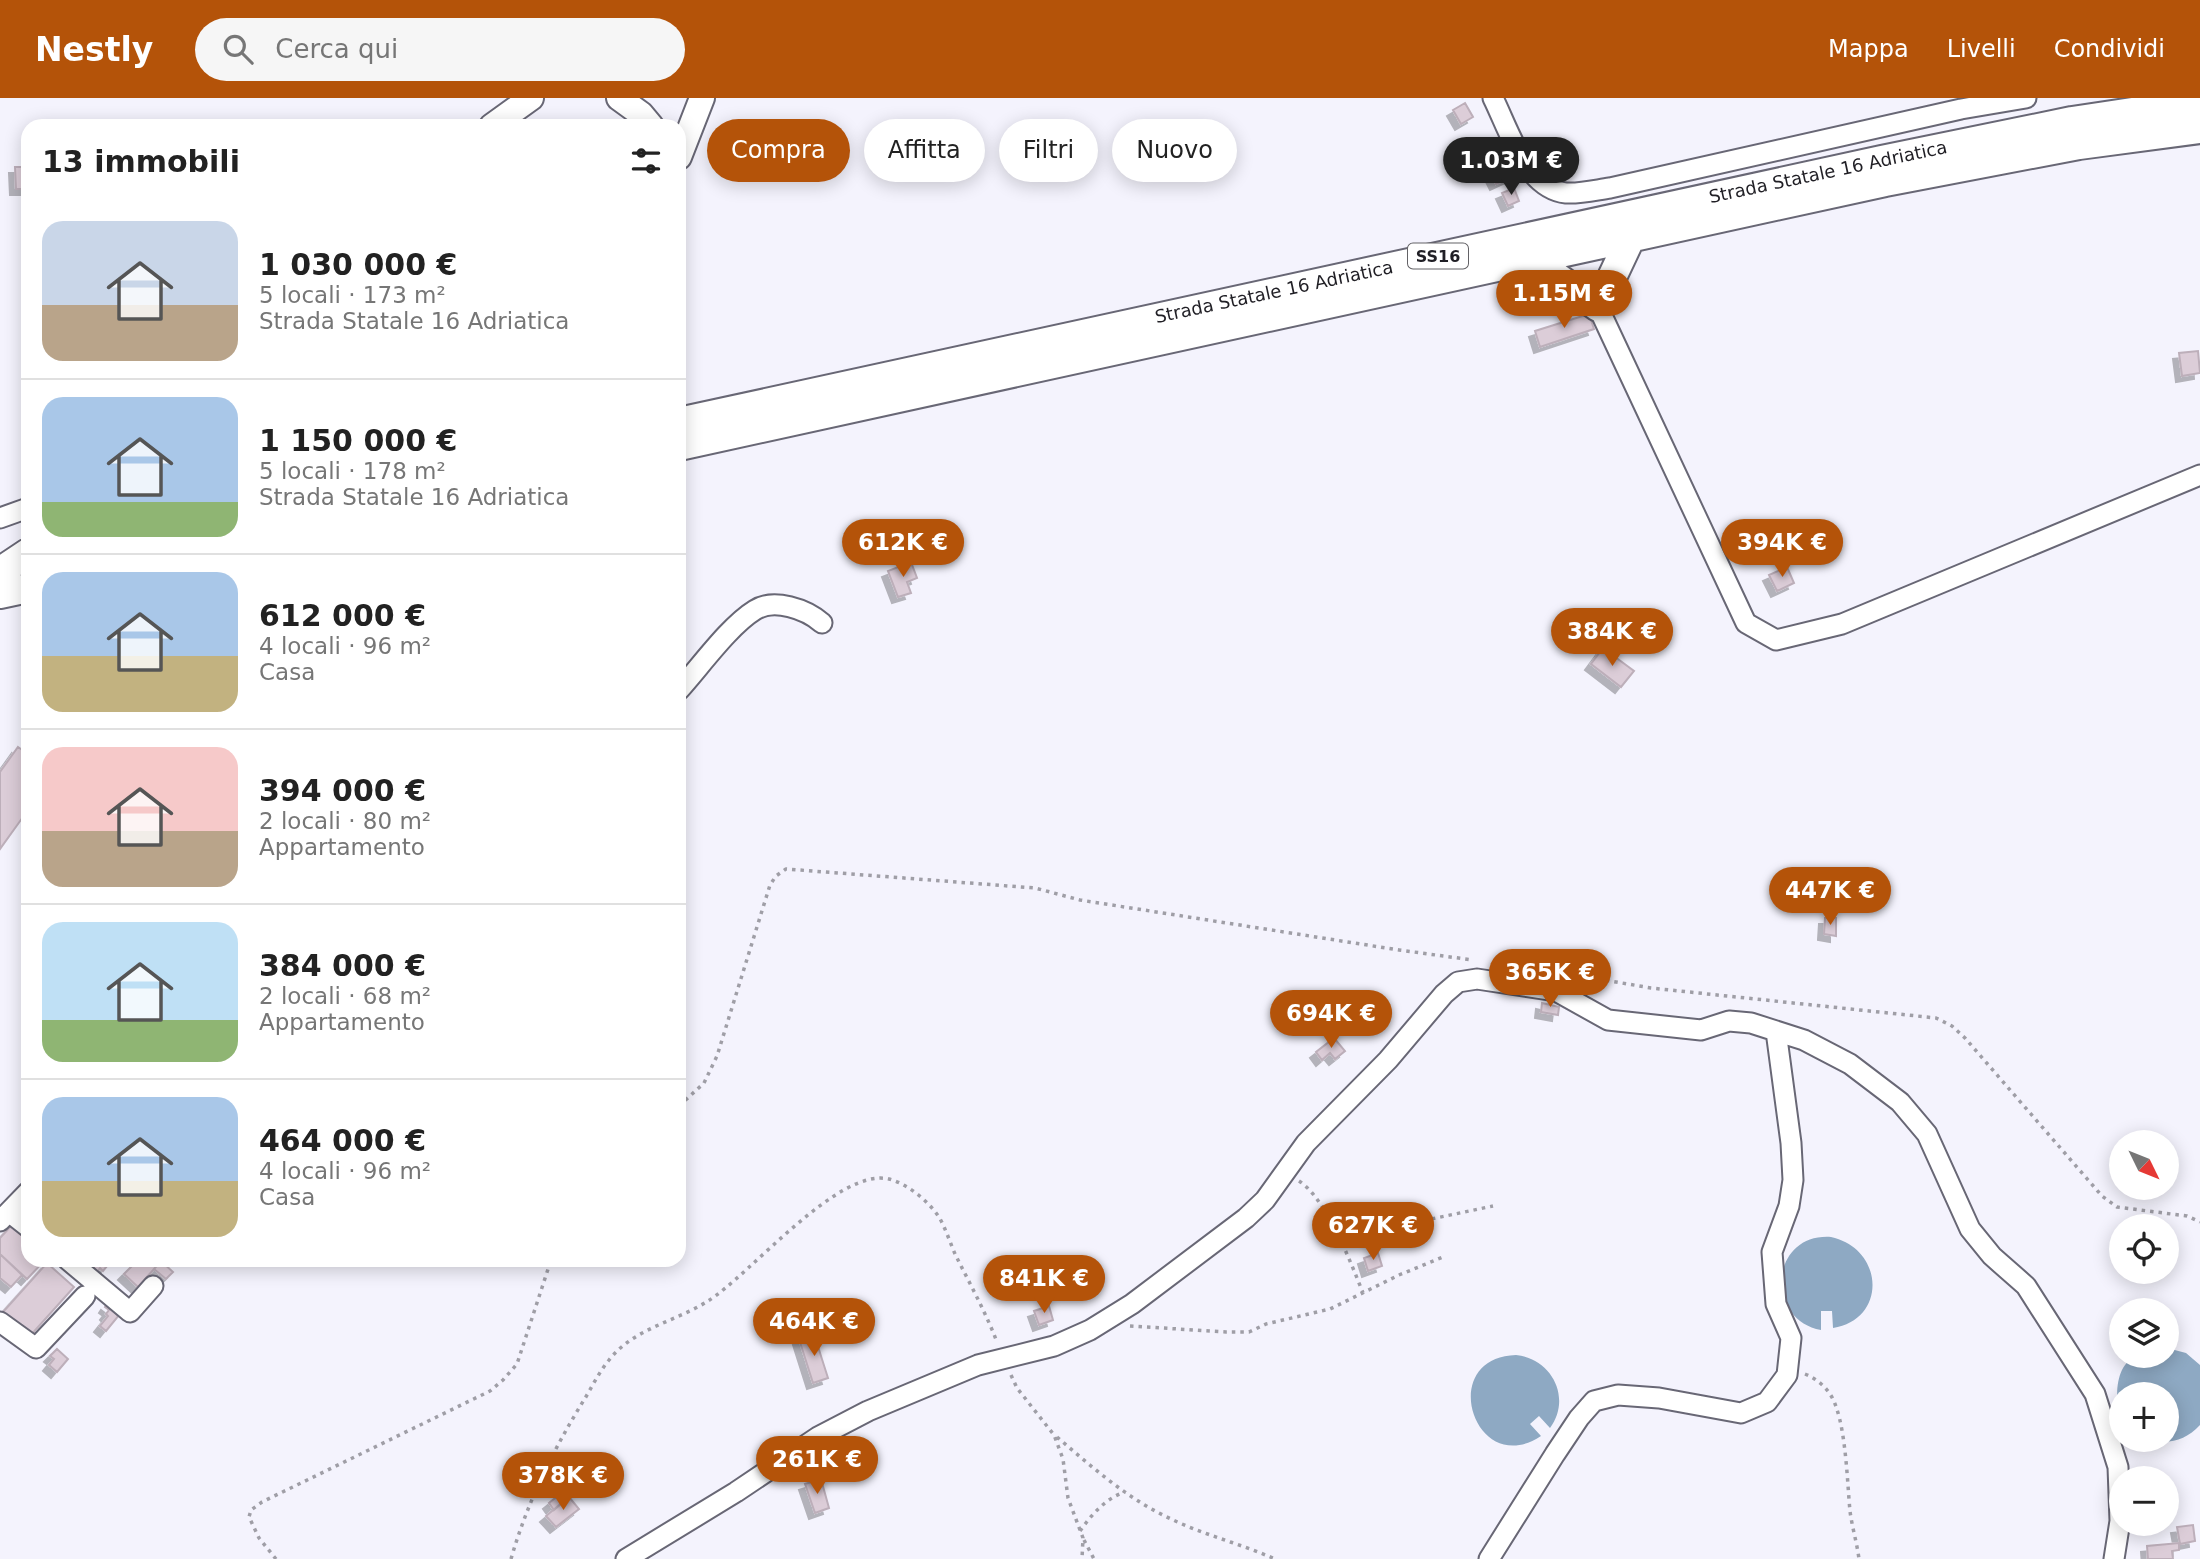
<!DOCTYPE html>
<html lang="it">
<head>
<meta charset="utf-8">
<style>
	body { margin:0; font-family:"DejaVu Sans",sans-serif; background:#f6f6f6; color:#222; height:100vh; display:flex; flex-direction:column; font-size:26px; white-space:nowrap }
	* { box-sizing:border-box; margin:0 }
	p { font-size:23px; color:#767676 }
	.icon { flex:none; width:38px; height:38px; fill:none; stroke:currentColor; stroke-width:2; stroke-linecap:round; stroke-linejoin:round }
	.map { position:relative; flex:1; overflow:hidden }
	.details { position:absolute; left:21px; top:21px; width:665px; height:1148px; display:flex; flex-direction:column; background:#fff; border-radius:21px; box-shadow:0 4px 18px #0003 }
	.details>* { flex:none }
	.hud { position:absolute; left:707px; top:21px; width:665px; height:63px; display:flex; gap:14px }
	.needle { width:46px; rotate:133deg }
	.fabs { position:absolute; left:2109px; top:1032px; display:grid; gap:14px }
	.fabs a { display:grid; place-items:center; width:70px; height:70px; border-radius:50%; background:#fff; box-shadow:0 4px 18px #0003; font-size:35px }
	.price { position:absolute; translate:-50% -60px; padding:0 16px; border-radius:24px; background:#b45309; color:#fff; font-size:23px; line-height:46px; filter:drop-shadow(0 2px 4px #0008) }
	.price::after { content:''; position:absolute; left:50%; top:42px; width:21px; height:16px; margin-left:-10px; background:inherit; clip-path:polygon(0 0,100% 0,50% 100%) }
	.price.current { background:#222; color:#fff }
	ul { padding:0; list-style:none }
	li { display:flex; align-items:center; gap:21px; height:175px; padding:0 21px }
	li+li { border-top:2px solid #e0e0e0 }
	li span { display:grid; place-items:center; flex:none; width:196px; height:140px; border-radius:21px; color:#555 }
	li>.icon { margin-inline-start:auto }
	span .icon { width:84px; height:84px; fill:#fffc; stroke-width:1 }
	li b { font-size:30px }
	h2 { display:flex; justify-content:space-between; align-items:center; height:84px; padding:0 21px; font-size:30px }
	.tag { padding:0 24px; border-radius:32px; background:#fff; box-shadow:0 4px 18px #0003; font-size:24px; line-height:63px }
	.tag.current { background:#b45309; color:#fff }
	header { display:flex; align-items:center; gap:42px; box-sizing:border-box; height:98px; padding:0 35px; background:#b45309; color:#fff }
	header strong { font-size:33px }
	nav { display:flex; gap:38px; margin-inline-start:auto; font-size:24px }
	.search { width:490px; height:63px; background:#f6f6f6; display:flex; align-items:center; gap:18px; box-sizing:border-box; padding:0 24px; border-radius:38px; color:#767676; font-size:26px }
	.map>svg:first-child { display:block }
	.water { fill:#8ea9c3 }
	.building { fill:#dccdd8; stroke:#bdafba; stroke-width:2; filter:url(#shadow) }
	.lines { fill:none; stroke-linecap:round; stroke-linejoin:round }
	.minor-casing { stroke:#686775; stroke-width:23 }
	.major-casing { stroke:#686775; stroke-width:28 }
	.highway-casing { stroke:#686775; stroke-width:32 }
	.path { stroke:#9f9ea6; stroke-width:3.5; stroke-dasharray:3.5 5; stroke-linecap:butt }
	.minor { stroke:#fff; stroke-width:19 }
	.major { stroke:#fff; stroke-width:24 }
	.highway { stroke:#fff; stroke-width:28 }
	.labels { text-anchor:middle; stroke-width:5; stroke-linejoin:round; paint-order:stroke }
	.shield { fill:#fff; stroke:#636266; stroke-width:2 }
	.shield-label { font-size:16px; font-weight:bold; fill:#201f25 }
	.street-label { font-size:18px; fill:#201f25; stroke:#fff }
</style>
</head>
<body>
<header>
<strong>Nestly</strong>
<div class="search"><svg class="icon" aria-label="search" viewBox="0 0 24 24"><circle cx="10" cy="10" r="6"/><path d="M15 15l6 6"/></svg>Cerca qui</div>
<nav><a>Mappa</a><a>Livelli</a><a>Condividi</a></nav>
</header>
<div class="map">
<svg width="2200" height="1461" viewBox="0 0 2200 1461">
	<defs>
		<filter id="shadow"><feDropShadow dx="-6" dy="6" stdDeviation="0" flood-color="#0004"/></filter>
	</defs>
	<rect width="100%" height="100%" fill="#f4f3fd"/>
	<!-- water -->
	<path class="water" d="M1831 1139C1885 1151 1887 1222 1833 1230L1832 1213H1821V1232C1764 1221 1770 1135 1831 1139Z
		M2167 1250 2186 1255 2200 1267V1327C2186 1342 2169 1347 2150 1342H2166V1297H2121V1318C2114 1301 2115 1264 2138 1258 2146 1256 2158 1258 2166 1258Z
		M1516 1257C1552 1261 1572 1300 1550 1330L1539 1318 1530 1326 1541 1338C1475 1382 1435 1260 1516 1257Z"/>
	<!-- building -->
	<path class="building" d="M1465 5 1473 19 1461 26 1453 12Z
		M1495 47 1511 79 1496 86 1480 54Z
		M15 69H27L28 91H16Z
		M1514 90 1519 103 1508 108 1502 95Z
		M1589 216 1594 231 1540 249 1535 233Z
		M2198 253 2200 275 2182 278 2179 255Z
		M911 464 917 480 907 484 911 495 898 499 888 473Z
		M1787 469 1794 485 1777 493 1769 477Z
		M1603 550 1634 573 1621 589 1591 566Z
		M18 649 28 656V712L0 751V674Z
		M1825 820H1836V838L1824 836Z
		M1542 905 1559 909 1558 917 1541 914Z
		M1334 940 1345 953 1335 961 1330 955 1322 962 1316 954Z
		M12 1127 28 1142V1162H45L27 1181 0 1156V1140Z
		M1378 1155 1382 1168 1368 1173 1364 1160Z
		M0 1156 22 1177 11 1189 0 1180Z
		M87 1162H112L103 1173 100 1170 97 1174Z
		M138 1162H162L138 1189 124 1176Z
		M161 1163 173 1174 166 1181 154 1171Z
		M47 1165 74 1189 30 1238 3 1214Z
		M107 1206 120 1216 106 1233 100 1228 108 1218 106 1216 109 1212 105 1209Z
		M1049 1208 1053 1222 1039 1227 1034 1213Z
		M814 1236 828 1280 813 1285 799 1241Z
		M57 1251 68 1261 57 1274 49 1267 54 1261 50 1258Z
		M821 1381 829 1410 815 1415 805 1386Z
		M564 1393 569 1399 554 1412 549 1405Z
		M569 1399 579 1411 556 1429 546 1418Z
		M2193 1427 2195 1443 2180 1446 2177 1429Z
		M2179 1445V1452L2172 1453 2173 1461H2148L2147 1448Z"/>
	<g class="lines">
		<defs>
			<path id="minor" d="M1493 0C1509 32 1526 91 1566 95 1580 96 1596 92 1610 90L1961 11 2026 0
				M1598 209 1746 525 1776 542 1842 526 2200 377
				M0 420 28 410
				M679 592C700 569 729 528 755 512 774 500 806 511 822 525
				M9 1114 28 1129
				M0 1123 28 1094
				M68 1162 130 1214 153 1188
				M0 1224 36 1250 85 1198
				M626 1461 736 1394 818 1339 868 1313 978 1267 1054 1248 1090 1232 1132 1206 1246 1120 1265 1102 1306 1045 1388 962 1444 896 1458 884 1477 881 1556 893 1608 922 1701 932 1729 923 1751 925 1804 942 1850 966 1900 1004 1927 1036 1970 1131 1992 1158 2026 1188 2095 1296 2118 1369 2120 1423 2114 1461
				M1489 1461 1555 1356 1579 1320 1594 1303 1618 1297 1659 1300 1741 1315 1767 1304 1787 1277 1791 1240 1776 1206 1772 1154 1789 1108 1793 1082 1791 1045 1776 933"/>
			<path id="major" d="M619 0 641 16 651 28
				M492 28 531 0
				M679 59 702 0"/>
			<path id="highway" d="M1532 161 1598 209 1631 139
				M679 324 1882 62 2072 23 2200 4
				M679 348 1885 84 2079 47 2200 31
				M1 473 28 455
				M0 496 28 490"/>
		</defs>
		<!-- minor casing -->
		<use href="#minor" class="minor-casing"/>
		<!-- major casing -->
		<use href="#major" class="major-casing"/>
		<!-- highway casing -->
		<use href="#highway" class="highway-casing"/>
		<!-- path -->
		<path class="path" d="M1564 875 1651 890 1936 920 1952 928 1965 940 2102 1098 2117 1109 2187 1118 2200 1124
			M679 1008 704 985 717 958 770 787 776 778 786 771 1035 790 1080 802 1399 852 1473 862
			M1299 1083C1326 1100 1351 1165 1363 1195
			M1333 1130 1345 1136 1355 1137 1493 1108
			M1130 1228 1226 1234H1249L1266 1226 1330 1211 1399 1177 1443 1159
			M1805 1276C1815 1280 1824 1287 1830 1296 1846 1320 1847 1383 1850 1413 1852 1429 1857 1445 1859 1461
			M1011 1277 1017 1290 1054 1337 1063 1361 1068 1400 1083 1440 1082 1461
			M1057 1339C1091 1368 1124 1398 1165 1418 1200 1436 1239 1445 1275 1461
			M1080 1433C1092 1416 1106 1400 1125 1394
			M1084 1442 1094 1461
			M276 1461 259 1440 249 1419 251 1412 262 1404 490 1293 503 1282 517 1266 551 1162
			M511 1461C527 1405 553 1352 584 1302 592 1289 599 1274 609 1262 634 1230 675 1224 708 1203 751 1176 838 1069 889 1081 908 1086 928 1103 939 1119 946 1131 950 1145 956 1158 970 1186 986 1215 997 1244"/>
		<!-- minor -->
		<use href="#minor" class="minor"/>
		<!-- major -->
		<use href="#major" class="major"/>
		<!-- highway -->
		<use href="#highway" class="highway"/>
	</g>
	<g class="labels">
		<!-- shield labels -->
		<rect class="shield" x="1408" y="145.5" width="60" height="25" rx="5"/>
		<g class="shield-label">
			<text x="1438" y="164">SS16</text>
		</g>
		<!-- street labels -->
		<g class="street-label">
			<text transform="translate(1828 74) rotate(-12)" y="6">Strada Statale 16 Adriatica</text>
			<text transform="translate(1274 194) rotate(-12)" y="6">Strada Statale 16 Adriatica</text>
		</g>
	</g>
</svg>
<div class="fabs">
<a><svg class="needle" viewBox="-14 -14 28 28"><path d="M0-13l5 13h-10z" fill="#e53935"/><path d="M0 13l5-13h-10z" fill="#767676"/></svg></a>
<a><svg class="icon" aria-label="locate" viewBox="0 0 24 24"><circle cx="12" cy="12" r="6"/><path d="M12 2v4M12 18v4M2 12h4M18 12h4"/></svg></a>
<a><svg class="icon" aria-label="layers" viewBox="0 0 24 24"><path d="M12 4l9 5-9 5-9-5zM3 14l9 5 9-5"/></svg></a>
<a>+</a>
<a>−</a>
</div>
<b class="price current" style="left:1511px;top:99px">1.03M €</b>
<b class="price" style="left:1564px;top:232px">1.15M €</b>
<b class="price" style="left:903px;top:481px">612K €</b>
<b class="price" style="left:1782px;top:481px">394K €</b>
<b class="price" style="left:1612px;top:570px">384K €</b>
<b class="price" style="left:1830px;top:829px">447K €</b>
<b class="price" style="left:1550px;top:911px">365K €</b>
<b class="price" style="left:1331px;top:952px">694K €</b>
<b class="price" style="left:1373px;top:1164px">627K €</b>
<b class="price" style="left:1044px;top:1217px">841K €</b>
<b class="price" style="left:814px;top:1260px">464K €</b>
<b class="price" style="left:817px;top:1398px">261K €</b>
<b class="price" style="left:563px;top:1414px">378K €</b>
<div class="hud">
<a class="tag current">Compra</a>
<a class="tag">Affitta</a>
<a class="tag">Filtri</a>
<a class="tag">Nuovo</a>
</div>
<section class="details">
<h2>13 immobili<svg class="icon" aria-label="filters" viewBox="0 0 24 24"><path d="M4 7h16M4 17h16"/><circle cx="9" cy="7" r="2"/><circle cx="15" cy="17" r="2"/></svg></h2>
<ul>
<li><span style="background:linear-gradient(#c9d6e8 60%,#b9a48a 0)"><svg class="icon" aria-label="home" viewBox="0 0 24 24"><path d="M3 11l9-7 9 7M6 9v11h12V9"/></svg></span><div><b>1 030 000 €</b><p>5 locali · 173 m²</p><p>Strada Statale 16 Adriatica</p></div></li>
<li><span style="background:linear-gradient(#a9c7e8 75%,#8fb573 0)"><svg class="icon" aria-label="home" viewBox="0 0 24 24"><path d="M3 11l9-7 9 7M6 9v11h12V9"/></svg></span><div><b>1 150 000 €</b><p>5 locali · 178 m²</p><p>Strada Statale 16 Adriatica</p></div></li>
<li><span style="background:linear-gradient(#a9c7e8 60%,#c2b280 0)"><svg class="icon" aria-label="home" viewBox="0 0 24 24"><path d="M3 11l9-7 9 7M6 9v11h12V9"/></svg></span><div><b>612 000 €</b><p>4 locali · 96 m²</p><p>Casa</p></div></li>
<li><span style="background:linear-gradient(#f6c9c9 60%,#b9a48a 0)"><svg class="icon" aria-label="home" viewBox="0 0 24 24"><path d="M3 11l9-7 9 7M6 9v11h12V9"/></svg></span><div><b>394 000 €</b><p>2 locali · 80 m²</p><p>Appartamento</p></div></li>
<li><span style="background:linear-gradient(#bfe0f5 70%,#8fb573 0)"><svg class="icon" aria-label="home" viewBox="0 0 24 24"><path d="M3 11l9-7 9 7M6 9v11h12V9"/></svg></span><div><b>384 000 €</b><p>2 locali · 68 m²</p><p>Appartamento</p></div></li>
<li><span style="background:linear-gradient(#a9c7e8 60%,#c2b280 0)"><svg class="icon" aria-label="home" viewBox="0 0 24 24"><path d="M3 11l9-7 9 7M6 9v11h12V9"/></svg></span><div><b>464 000 €</b><p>4 locali · 96 m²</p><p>Casa</p></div></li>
</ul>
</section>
</div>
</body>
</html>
